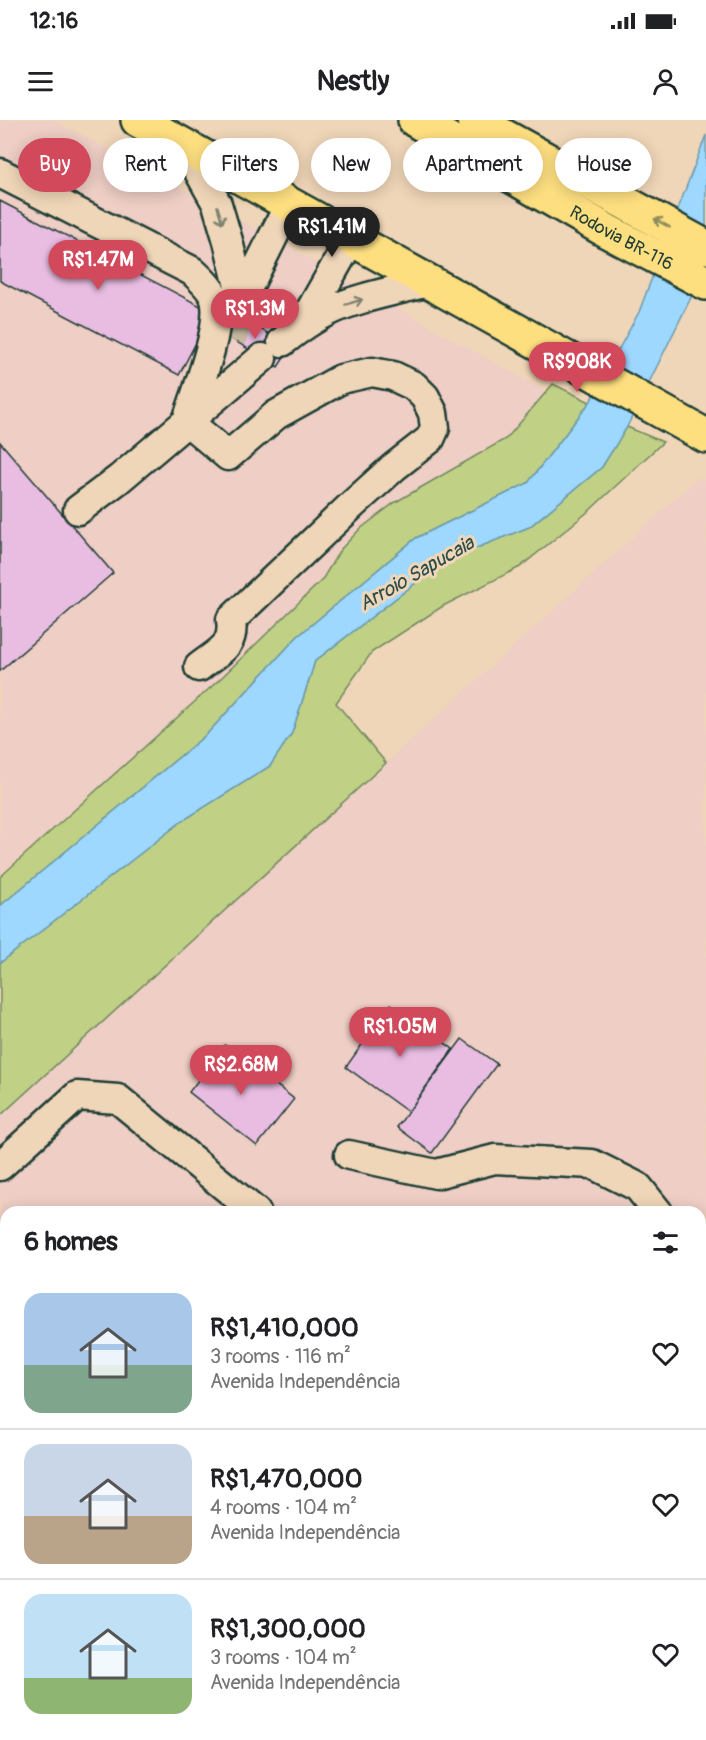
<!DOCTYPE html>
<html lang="en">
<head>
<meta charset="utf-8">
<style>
	body { margin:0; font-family:Pangolin,sans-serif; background:#f6f6f6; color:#202124; height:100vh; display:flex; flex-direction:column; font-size:22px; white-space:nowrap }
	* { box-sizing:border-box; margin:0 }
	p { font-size:20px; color:#757577 }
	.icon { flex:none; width:33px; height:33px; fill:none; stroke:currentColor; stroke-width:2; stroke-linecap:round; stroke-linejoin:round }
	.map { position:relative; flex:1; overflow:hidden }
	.sheet { position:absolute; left:0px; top:1086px; width:706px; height:534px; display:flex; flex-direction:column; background:#fff; border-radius:18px 18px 0 0; box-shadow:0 3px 15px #0003 }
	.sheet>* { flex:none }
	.banner { position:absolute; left:18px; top:18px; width:670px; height:54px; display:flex; gap:12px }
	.price { position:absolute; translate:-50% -51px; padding:0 14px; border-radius:21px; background:#d1495b; color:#fff; font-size:20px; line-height:39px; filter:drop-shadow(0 2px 3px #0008) }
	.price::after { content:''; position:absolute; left:50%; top:36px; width:18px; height:14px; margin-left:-9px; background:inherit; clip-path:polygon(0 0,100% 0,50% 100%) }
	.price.active { background:#222; color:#fff }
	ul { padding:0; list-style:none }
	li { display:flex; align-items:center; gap:18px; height:150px; padding:0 24px }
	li+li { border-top:2px solid #e0e0e0 }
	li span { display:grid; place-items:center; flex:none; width:168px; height:120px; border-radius:18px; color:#555 }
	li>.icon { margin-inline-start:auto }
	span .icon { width:72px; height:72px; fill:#fffc; stroke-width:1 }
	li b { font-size:26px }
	h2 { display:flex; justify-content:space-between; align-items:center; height:72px; padding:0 24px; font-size:26px }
	.tag { padding:0 21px; border-radius:27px; background:#fff; box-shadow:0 3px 15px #0003; font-size:21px; line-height:54px }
	.tag.active { background:#d1495b; color:#fff }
	.status { display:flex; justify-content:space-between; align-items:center; height:42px; padding:0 30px; background:#fff; direction:ltr }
	.status svg { height:16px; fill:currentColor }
	header { display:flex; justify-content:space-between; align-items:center; height:78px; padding:0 24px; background:#fff; font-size:27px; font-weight:800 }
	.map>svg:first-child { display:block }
	.built { fill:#eecec5 }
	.green { fill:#c0d186; stroke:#70875d; stroke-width:1.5 }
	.water { fill:#9ed8ff; stroke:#6b9aae; stroke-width:1.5 }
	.building { fill:#e9bde2; stroke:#1f3d34; stroke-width:1.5 }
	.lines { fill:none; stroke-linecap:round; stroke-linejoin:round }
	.minor-tunnel { stroke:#c6b79e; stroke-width:28; stroke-dasharray:28 14; stroke-linecap:butt }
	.minor-casing { stroke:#1f3d34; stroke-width:33 }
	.major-casing { stroke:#1f3d34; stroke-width:38 }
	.highway-casing { stroke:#1f3d34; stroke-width:38 }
	.minor { stroke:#f0d6b8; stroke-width:28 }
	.major { stroke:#fedf80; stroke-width:33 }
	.highway { stroke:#fedf80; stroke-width:33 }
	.rail-casing { stroke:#1f3d34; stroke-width:7 }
	.rail { stroke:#f0d6b8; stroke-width:4.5; stroke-dasharray:14; stroke-linecap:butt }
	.oneway { stroke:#7d826f }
	.oneway2 { stroke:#8e8e5a }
	.labels { text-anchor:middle; stroke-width:6; stroke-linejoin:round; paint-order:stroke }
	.street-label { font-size:18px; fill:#1f3d34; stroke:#f0d6b8 }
	.water-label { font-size:20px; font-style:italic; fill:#2c4c48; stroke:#f0d6b8 }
</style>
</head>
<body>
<div class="status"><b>12:16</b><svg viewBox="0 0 49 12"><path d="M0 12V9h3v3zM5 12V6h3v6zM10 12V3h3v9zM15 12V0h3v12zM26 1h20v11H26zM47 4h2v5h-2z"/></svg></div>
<header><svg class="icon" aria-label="menu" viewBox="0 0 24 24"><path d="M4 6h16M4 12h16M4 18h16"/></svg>Nestly<svg class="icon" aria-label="person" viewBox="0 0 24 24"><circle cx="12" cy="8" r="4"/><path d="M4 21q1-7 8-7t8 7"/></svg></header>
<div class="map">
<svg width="706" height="1620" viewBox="0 0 706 1620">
	<rect width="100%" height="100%" fill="#f0d6b8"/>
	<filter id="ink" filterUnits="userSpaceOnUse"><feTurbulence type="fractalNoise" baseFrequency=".0167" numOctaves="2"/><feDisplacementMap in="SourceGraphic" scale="12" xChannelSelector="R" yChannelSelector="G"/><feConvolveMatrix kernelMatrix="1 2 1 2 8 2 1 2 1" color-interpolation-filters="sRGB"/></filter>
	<g filter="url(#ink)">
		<!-- built -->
		<path class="built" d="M0 0H53L188 71 547 272 507 318 394 383 360 409 340 430 322 460 220 559 0 755Z
			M699 357 706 361V1538L701 1545 700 1092H6V1614H645L640 1620H0V996Z"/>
		<!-- green -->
		<path class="green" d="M553 264 590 282 528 363 416 418 297 517 207 614 0 786V757L220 559 322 460 340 430 360 409 394 383 507 318Z
			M627 307 663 322 589 391 520 447 443 486 372 532 336 583 386 643 0 996V843L182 701 270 646 292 613 315 541 444 441 529 407 602 347Z"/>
		<!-- water -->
		<path class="water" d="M706 15V147L627 307 602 347 529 407 444 441 315 541 292 613 270 646 182 701 0 843V786L207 614 297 517 416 418 528 363 590 282 639 192Z"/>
		<!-- building -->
		<path class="building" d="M0 81 212 192 179 255 0 161Z
			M232 192 291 227 278 247 220 212Z
			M0 322 113 453 0 551Z
			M391 884 453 929 408 992 346 947Z
			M462 919 497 944 432 1033 397 1007Z
			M225 925 294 979 257 1026 189 972Z
			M6 1516V1614H72L66 1620H0V1518Z
			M383 1614H440L447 1620H390Z"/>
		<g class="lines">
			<!-- minor-tunnel -->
			<path class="minor-tunnel" d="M232 221 238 196"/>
			<defs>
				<path id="minor" d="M184 25 217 84 228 121 242 179
					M0 53 192 151C201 159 215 172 216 184 220 213 196 273 187 301
					M240 185 242 179 289 85
					M301 207 351 119
					M282 222C297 210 312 199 329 191 359 177 395 171 428 162
					M187 301 228 336 276 295 341 259 372 252 393 256 414 266 425 277 433 293 435 308 430 319 394 347 352 385 231 500C235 527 219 531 199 547
					M78 390 119 359 262 238
					M349 1035 436 1054 495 1039 592 1044 638 1067 658 1092
					M0 1046 77 976 118 979 256 1092
					M700 1594 706 1587
					M262 1620 267 1614
					M680 1620 684 1614"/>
				<path id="major" d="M138 0 706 316"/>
				<g id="highway">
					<path id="s1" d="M415 0 607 111 706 163"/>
					<path d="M474 0 706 127"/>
				</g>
			</defs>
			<!-- minor casing -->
			<use href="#minor" class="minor-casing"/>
			<!-- major casing -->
			<use href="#major" class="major-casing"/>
			<!-- highway casing -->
			<use href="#highway" class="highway-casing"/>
			<!-- minor -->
			<use href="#minor" class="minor"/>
			<!-- major -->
			<use href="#major" class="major"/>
			<!-- highway -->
			<use href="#highway" class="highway"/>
			<defs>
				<path id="rail" d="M700 1375 706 1369
					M700 1410 706 1403
					M700 1440 706 1434
					M700 1476 706 1469
					M499 1620 504 1614
					M529 1620 534 1614
					M554 1620 559 1614
					M583 1620 588 1614"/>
			</defs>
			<!-- rail casing -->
			<use href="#rail" class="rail-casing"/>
			<!-- rail -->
			<use href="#rail" class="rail"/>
		</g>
		<!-- one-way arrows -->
		<defs><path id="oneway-shaft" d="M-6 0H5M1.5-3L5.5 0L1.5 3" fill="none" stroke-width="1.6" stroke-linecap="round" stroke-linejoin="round" transform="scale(1.5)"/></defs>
		<g class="oneway">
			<use href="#oneway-shaft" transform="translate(220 95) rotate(73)"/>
			<use href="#oneway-shaft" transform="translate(354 182) rotate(-17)"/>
		</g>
		<use class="oneway2" href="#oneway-shaft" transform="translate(662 103) rotate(-151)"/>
	</g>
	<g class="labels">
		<!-- street labels -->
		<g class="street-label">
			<text dy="6" stroke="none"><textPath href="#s1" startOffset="238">Rodovia BR-116</textPath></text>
		</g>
		<!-- water labels -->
		<g class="water-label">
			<text transform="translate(416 453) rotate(-30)" y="7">Arroio Sapucaia</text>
		</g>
	</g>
</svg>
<b class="price active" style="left:332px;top:138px">R$1.41M</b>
<b class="price" style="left:98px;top:171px">R$1.47M</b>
<b class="price" style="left:255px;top:220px">R$1.3M</b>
<b class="price" style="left:577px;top:273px">R$908K</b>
<b class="price" style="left:400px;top:938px">R$1.05M</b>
<b class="price" style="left:241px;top:976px">R$2.68M</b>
<div class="banner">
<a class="tag active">Buy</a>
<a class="tag">Rent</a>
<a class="tag">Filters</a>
<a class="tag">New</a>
<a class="tag">Apartment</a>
<a class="tag">House</a>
</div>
<section class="sheet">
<h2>6 homes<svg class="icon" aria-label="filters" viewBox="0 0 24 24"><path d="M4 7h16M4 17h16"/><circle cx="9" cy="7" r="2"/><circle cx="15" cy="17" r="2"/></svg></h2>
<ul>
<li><span style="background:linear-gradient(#a9c7e8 60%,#7fa58c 0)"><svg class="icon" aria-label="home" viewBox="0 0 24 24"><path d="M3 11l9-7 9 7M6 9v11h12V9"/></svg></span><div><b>R$1,410,000</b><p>3 rooms · 116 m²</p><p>Avenida Independência</p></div><svg class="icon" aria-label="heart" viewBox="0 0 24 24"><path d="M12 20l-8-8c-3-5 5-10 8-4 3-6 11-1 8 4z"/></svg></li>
<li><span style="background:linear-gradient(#c9d6e8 60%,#b9a48a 0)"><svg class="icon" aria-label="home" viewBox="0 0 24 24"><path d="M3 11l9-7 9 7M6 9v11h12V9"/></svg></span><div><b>R$1,470,000</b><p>4 rooms · 104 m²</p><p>Avenida Independência</p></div><svg class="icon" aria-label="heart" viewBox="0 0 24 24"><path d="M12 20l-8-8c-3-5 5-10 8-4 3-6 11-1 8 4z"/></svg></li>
<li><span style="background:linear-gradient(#bfe0f5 70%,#8fb573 0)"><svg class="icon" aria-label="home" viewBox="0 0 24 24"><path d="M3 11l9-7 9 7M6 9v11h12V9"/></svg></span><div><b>R$1,300,000</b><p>3 rooms · 104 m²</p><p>Avenida Independência</p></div><svg class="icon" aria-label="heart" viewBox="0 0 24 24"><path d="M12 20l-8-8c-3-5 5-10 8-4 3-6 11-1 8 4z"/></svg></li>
</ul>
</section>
</div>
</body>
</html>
